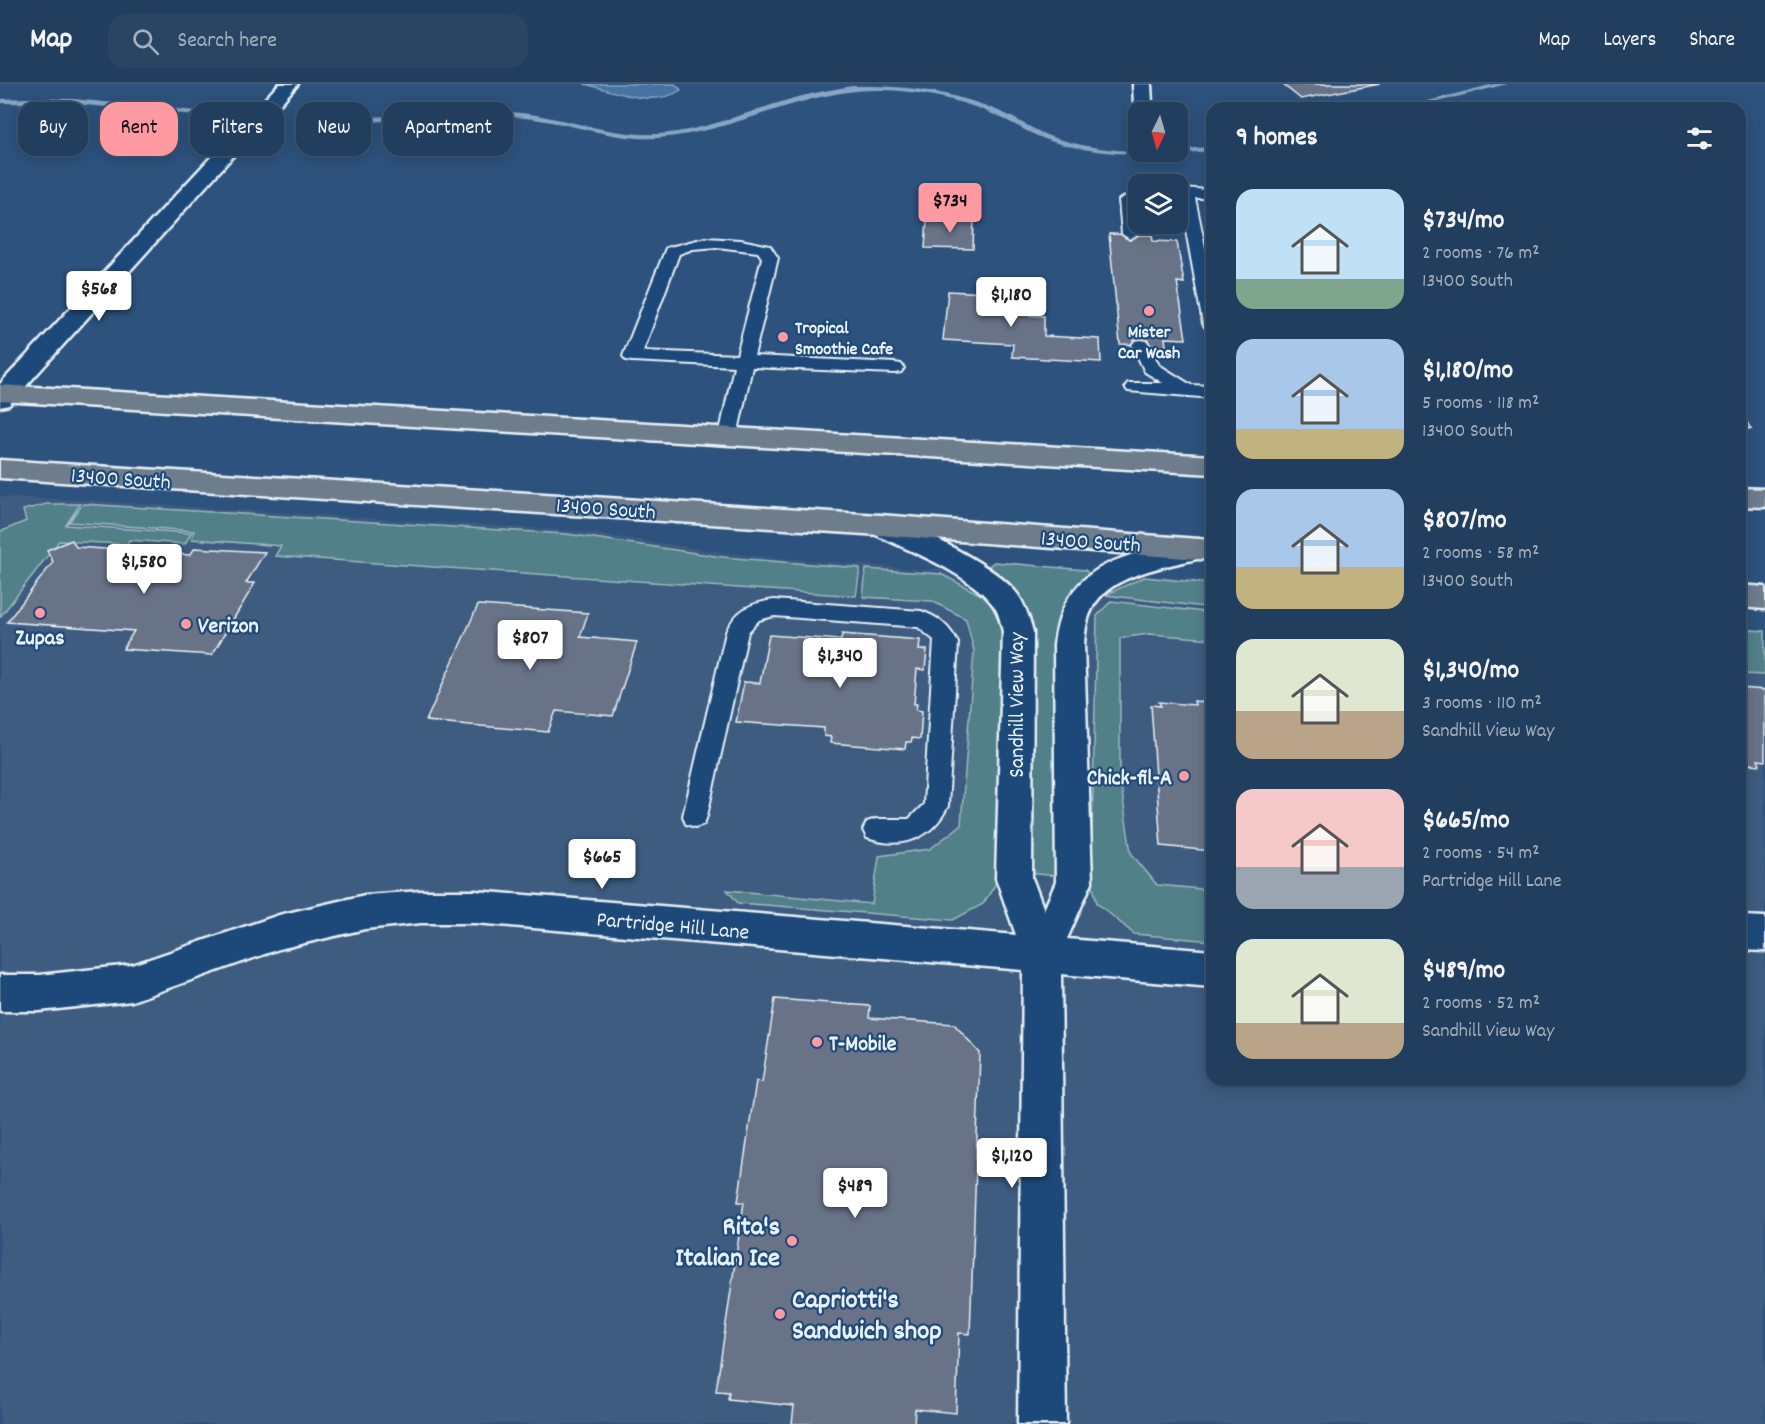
<!DOCTYPE html>
<html lang="en">
<head>
<meta charset="utf-8">
<style>
	body { margin:0; font-family:Dekko,sans-serif; background:#2a4564; color:#f1f3f6; height:100vh; display:flex; flex-direction:column; font-size:22px; white-space:nowrap }
	* { box-sizing:border-box; margin:0 }
	p { font-size:20px; color:#a2aebc }
	.icon { flex:none; width:33px; height:33px; fill:none; stroke:currentColor; stroke-width:2; stroke-linecap:round; stroke-linejoin:round }
	.map { position:relative; flex:1; overflow:hidden }
	.drawer { position:absolute; left:1206px; top:18px; width:540px; height:984px; display:flex; flex-direction:column; background:#223e5e; border-radius:18px; box-shadow:0 3px 15px #0003,0 0 0 2px #3f5773 }
	.drawer>* { flex:none }
	.hud { position:absolute; left:18px; top:18px; width:570px; height:54px; display:flex; gap:12px }
	.needle { width:39px; rotate:185deg }
	.tools { position:absolute; left:1128px; top:18px; display:grid; gap:12px }
	.tools a { display:grid; place-items:center; width:60px; height:60px; border-radius:12px; background:#223e5e; box-shadow:0 3px 15px #0003,0 0 0 2px #3f5773; font-size:30px }
	.price { position:absolute; translate:-50% -51px; padding:0 14px; border-radius:6px; background:#fff; color:#222; font-size:20px; line-height:39px; filter:drop-shadow(0 2px 3px #0008) }
	.price::after { content:''; position:absolute; left:50%; top:36px; width:18px; height:14px; margin-left:-9px; background:inherit; clip-path:polygon(0 0,100% 0,50% 100%) }
	.price.on { background:#ff9aa2; color:#111 }
	ul { padding:0; list-style:none }
	li { display:flex; align-items:center; gap:18px; height:150px; padding:0 30px }
	li span { display:grid; place-items:center; flex:none; width:168px; height:120px; border-radius:18px; color:#555 }
	li>.icon { margin-inline-start:auto }
	span .icon { width:72px; height:72px; fill:#fffc; stroke-width:1 }
	li b { font-size:26px }
	h2 { display:flex; justify-content:space-between; align-items:center; height:72px; padding:0 30px; font-size:26px }
	.pill { padding:0 21px; border-radius:18px; background:#223e5e; box-shadow:0 3px 15px #0003,0 0 0 2px #3f5773; font-size:21px; line-height:54px }
	.pill.on { background:#ff9aa2; color:#111 }
	header { display:flex; align-items:center; gap:36px; box-sizing:border-box; height:84px; padding:0 30px; background:#223e5e; border-bottom:2px solid #3f5773 }
	header strong { font-size:28px }
	nav { display:flex; gap:33px; margin-inline-start:auto; font-size:21px }
	.search { width:420px; height:54px; background:#2a4564; display:flex; align-items:center; gap:15px; box-sizing:border-box; padding:0 21px; border-radius:18px; color:#a2aebc; font-size:22px }
	.map>svg:first-child { display:block }
	.built { fill:#3e5c80 }
	.green { fill:#518089; stroke:#9cb8c0; stroke-width:1.5 }
	.water { fill:#4673a1; stroke:#87a5c4; stroke-width:1.5 }
	.lines { fill:none; stroke-linecap:round; stroke-linejoin:round }
	.stream { fill:#87a5c4; fill-rule:evenodd }
	.building { fill:#677387; stroke:#e8f1f8; stroke-width:1.5 }
	.lane-casing { stroke:#e8f1f8; stroke-width:4 }
	.street-casing { stroke:#e8f1f8; stroke-width:5 }
	.secondary-casing { stroke:#e8f1f8; stroke-width:5 }
	.primary-casing { stroke:#e8f1f8; stroke-width:5 }
	.lane { fill:#1f4a7a; fill-rule:evenodd }
	.street { fill:#1f4a7a; fill-rule:evenodd }
	.secondary { fill:#1f4a7a; fill-rule:evenodd }
	.primary { fill:#6d7d8c; fill-rule:evenodd }
	.poi-dot { fill:#ff9aa2; stroke:#1f4a7a; stroke-width:2 }
	.labels { text-anchor:middle; stroke-width:4.5; stroke-linejoin:round; paint-order:stroke }
	.far-poi-label { font-size:18px; font-weight:bold; fill:#e8f1f8; stroke:#1f4a7a; text-anchor:start }
	.street-label { font-size:22px; fill:#e8f1f8; stroke:#1f4a7a }
	.poi-label { font-size:22px; font-weight:bold; fill:#e8f1f8; stroke:#1f4a7a; text-anchor:start }
	.near-poi-label { font-size:27px; font-weight:bold; fill:#e8f1f8; stroke:#1f4a7a; text-anchor:end }
</style>
</head>
<body>
<header>
<strong>Map</strong>
<div class="search"><svg class="icon" aria-label="search" viewBox="0 0 24 24"><circle cx="10" cy="10" r="6"/><path d="M15 15l6 6"/></svg>Search here</div>
<nav><a>Map</a><a>Layers</a><a>Share</a></nav>
</header>
<div class="map">
<svg width="1765" height="1340" viewBox="0 0 1765 1340">
	<rect width="100%" height="100%" fill="#2d527d"/>
	<filter id="ink" filterUnits="userSpaceOnUse"><feTurbulence type="fractalNoise" baseFrequency=".0167" numOctaves="2"/><feDisplacementMap in="SourceGraphic" scale="12" xChannelSelector="R" yChannelSelector="G"/><feConvolveMatrix kernelMatrix="1 2 1 2 8 2 1 2 1" color-interpolation-filters="sRGB"/></filter>
	<g filter="url(#ink)">
		<!-- built -->
		<path class="built" d="M0 413 81 416 576 447 735 470 925 486 996 477 1212 497V996H1740V546L1765 548V1340H0Z"/>
		<!-- green -->
		<path class="green" d="M47 420H80L66 441 191 449 185 460 129 456 127 460 59 457 0 533V448L26 437 23 426Z
			M83 420 567 450 722 473 860 484 856 512 275 472 281 462 191 455 194 447 69 438Z
			M994 478 1085 486 1090 491 1072 511 1058 533 1056 557 1057 792 1028 789 1031 555C1028 533 1026 519 1009 502 1002 495 993 491 989 482Z
			M866 485 941 490 987 514 1005 546 995 801 983 820 953 836 738 819 727 806 872 820 879 772 930 765 961 741 974 567 966 535 932 517 863 513Z
			M1144 493 1212 500V524L1105 511Z
			M1111 517 1212 529V555L1149 550 1120 554V695L1131 769 1157 801 1212 806V857L1134 850 1097 819 1091 794 1097 532Z
			M1740 545 1765 547V591L1740 590Z"/>
		<!-- water -->
		<path class="water" d="M584 0H675L681 6C653 25 613 6 584 0Z"/>
		<g class="lines">
			<!-- stream -->
			<path class="stream" d="M1494 0H1507L1414 24H1401Z
				M852 2C903 1 954 7 1001 28 1020 36 1036 48 1055 54 1095 67 1137 68 1178 68V65L1212 63V67C1157 71 1104 74 1050 57 1032 51 1015 40 997 32 962 16 921 7 883 6 804 4 736 49 658 54 612 57 569 38 524 34 470 28 415 37 361 38H336L332 36 336 34 510 28C560 31 606 52 656 50 704 48 748 27 794 14 813 9 833 5 852 2Z
				M25 14 74 15 196 27 200 29 196 31 74 20 0 19V15Z"/>
		</g>
		<!-- building -->
		<path class="building" d="M1282 0H1380L1301 15Z
			M927 135 974 136 973 165 925 164Z
			M1109 150 1152 151 1153 157 1177 158 1184 199 1177 198 1186 255 1165 254 1166 262 1120 260Z
			M948 207 1024 211V231L1044 232V252L1100 255 1101 278 1012 273 1013 260 943 256Z
			M1740 327 1751 345 1740 344Z
			M72 456 76 463 190 471 195 464 265 468 246 499H255L212 571 123 565 134 547 7 538 53 478 47 466Z
			M478 521 588 529 580 553 637 558 613 632 556 627 548 648 426 637Z
			M842 550 920 556 919 566H927L925 586 917 585 914 620H917L916 626 922 627 920 655 912 654 911 658H906L905 665 830 659 831 653 824 652V644L736 638 744 598 760 599 769 551 841 556Z
			M1740 604 1765 606V677L1758 676 1760 681 1740 679Z
			M1194 617 1212 619V767L1161 762 1151 621 1161 622 1159 618 1195 621Z
			M775 915 870 922 869 934 954 940 980 969 970 1250 959 1249 956 1329 915 1325 914 1340H792L794 1322 728 1315 729 1308 716 1307 744 1118H738L756 997 762 998Z"/>
		<g class="lines">
			<defs>
				<path id="lane" d="M1178 104 1212 106V114H1195L1212 197V245L1206 244 1203 240 1180 113 1178 112Z
					M1138 105V115L1135 118 1138 150 1130 155 1122 150 1119 116Z
					M705 154 741 156 770 162 778 174 754 272 895 279 901 280 904 284 901 288 895 289 752 283 737 352 735 356H721L719 352 734 282 632 277 626 276 623 272 666 164ZM717 163 758 168 762 174 737 271 643 267 679 170 693 165Z
					M1141 256 1147 257 1159 281 1191 301 1212 302V314L1128 307 1125 303 1128 299H1163L1145 288 1132 261 1135 257Z
					M774 516 921 527C939 533 949 542 958 559L948 722C932 755 902 766 867 754L863 746 867 738 876 735H909L924 720 934 556 918 543 774 532 759 536 748 548 707 732 704 740 695 743 686 740 683 732 726 548C736 526 750 519 774 516Z"/>
				<path id="street" d="M1133 0H1151L1152 20 1150 24H1136L1134 20Z
					M880 431C913 441 992 480 1014 506 1024 517 1029 533 1033 548L1032 794 1044 826 1056 798 1054 561C1064 476 1128 471 1198 455L1208 458 1212 465 1208 472C1173 482 1110 488 1092 525 1086 536 1085 548 1084 561L1092 798 1067 855 1212 867V903L1061 890 1066 1340H1018L1023 886 475 839H421L365 845 279 865 132 917 39 927H0V891H39L132 881 279 831 365 811 421 807H475L1016 851 996 794 1003 548C1001 539 999 529 994 522 969 488 907 466 870 448L866 441 870 434Z
					M1740 832 1765 833V867L1740 866Z"/>
				<path id="secondary" d="M279 0H298L9 321 0 323V300Z"/>
				<path id="primary" d="M0 301 1212 372V390L0 317Z
					M0 376 880 431 1212 456V476L880 451 0 394Z
					M1740 404 1765 405V423L1740 422Z
					M1740 501 1765 503V525L1740 523Z"/>
			</defs>
			<!-- lane casing -->
			<use href="#lane" class="lane-casing"/>
			<!-- street casing -->
			<use href="#street" class="street-casing"/>
			<!-- secondary casing -->
			<use href="#secondary" class="secondary-casing"/>
			<!-- primary casing -->
			<use href="#primary" class="primary-casing"/>
			<!-- lane -->
			<use href="#lane" class="lane"/>
			<!-- street -->
			<use href="#street" class="street"/>
			<!-- secondary -->
			<use href="#secondary" class="secondary"/>
			<!-- primary -->
			<use href="#primary" class="primary"/>
		</g>
	</g>
	<!-- markers -->
	<g class="poi-dot">
		<circle cx="1149" cy="227" r="6"/>
		<circle cx="783" cy="253" r="6"/>
		<circle cx="40" cy="529" r="6"/>
		<circle cx="186" cy="540" r="6"/>
		<circle cx="1184" cy="692" r="6"/>
		<circle cx="817" cy="958" r="6"/>
		<circle cx="792" cy="1157" r="6"/>
		<circle cx="780" cy="1230" r="6"/>
	</g>
	<g class="labels">
		<!-- far-poi labels -->
		<g class="far-poi-label">
			<text x="795" y="249">Tropical<tspan x="795" dy="21">Smoothie Cafe</tspan></text>
			<text x="1149" y="253" text-anchor="middle">Mister<tspan x="1149" dy="21">Car Wash</tspan></text>
		</g>
		<!-- street labels -->
		<g class="street-label">
			<text transform="translate(121 393) rotate(4)" y="8">13400 South</text>
			<text transform="translate(606 423) rotate(4)" y="8">13400 South</text>
			<text transform="translate(1091 456) rotate(4)" y="8">13400 South</text>
			<text transform="translate(1015 621) rotate(-90)" y="8">Sandhill View Way</text>
			<text transform="translate(673 840) rotate(5)" y="8">Partridge Hill Lane</text>
		</g>
		<!-- poi labels -->
		<g class="poi-label">
			<text x="198" y="548">Verizon</text>
			<text x="40" y="560" text-anchor="middle">Zupas</text>
			<text x="1172" y="700" text-anchor="end">Chick-fil-A</text>
			<text x="829" y="966">T-Mobile</text>
		</g>
		<!-- near-poi labels -->
		<g class="near-poi-label">
			<text x="780" y="1150">Rita's<tspan x="780" dy="31">Italian Ice</tspan></text>
			<text x="792" y="1223" text-anchor="start">Capriotti's<tspan x="792" dy="31">Sandwich shop</tspan></text>
		</g>
	</g>
</svg>
<div class="tools">
<a><svg class="needle" viewBox="-14 -14 28 28"><path d="M0-13l5 13h-10z" fill="#e53935"/><path d="M0 13l5-13h-10z" fill="#a2aebc"/></svg></a>
<a><svg class="icon" aria-label="layers" viewBox="0 0 24 24"><path d="M12 4l9 5-9 5-9-5zM3 14l9 5 9-5"/></svg></a>
</div>
<b class="price on" style="left:950px;top:150px">$734</b>
<b class="price" style="left:99px;top:238px">$568</b>
<b class="price" style="left:1011px;top:244px">$1,180</b>
<b class="price" style="left:144px;top:511px">$1,580</b>
<b class="price" style="left:530px;top:587px">$807</b>
<b class="price" style="left:840px;top:605px">$1,340</b>
<b class="price" style="left:602px;top:806px">$665</b>
<b class="price" style="left:1012px;top:1105px">$1,120</b>
<b class="price" style="left:855px;top:1135px">$489</b>
<div class="hud">
<a class="pill">Buy</a>
<a class="pill on">Rent</a>
<a class="pill">Filters</a>
<a class="pill">New</a>
<a class="pill">Apartment</a>
</div>
<section class="drawer">
<h2>9 homes<svg class="icon" aria-label="filters" viewBox="0 0 24 24"><path d="M4 7h16M4 17h16"/><circle cx="9" cy="7" r="2"/><circle cx="15" cy="17" r="2"/></svg></h2>
<ul>
<li><span style="background:linear-gradient(#bfe0f5 75%,#7fa58c 0)"><svg class="icon" aria-label="home" viewBox="0 0 24 24"><path d="M3 11l9-7 9 7M6 9v11h12V9"/></svg></span><div><b>$734/mo</b><p>2 rooms · 76 m²</p><p>13400 South</p></div></li>
<li><span style="background:linear-gradient(#a9c7e8 75%,#c2b280 0)"><svg class="icon" aria-label="home" viewBox="0 0 24 24"><path d="M3 11l9-7 9 7M6 9v11h12V9"/></svg></span><div><b>$1,180/mo</b><p>5 rooms · 118 m²</p><p>13400 South</p></div></li>
<li><span style="background:linear-gradient(#a9c7e8 65%,#c2b280 0)"><svg class="icon" aria-label="home" viewBox="0 0 24 24"><path d="M3 11l9-7 9 7M6 9v11h12V9"/></svg></span><div><b>$807/mo</b><p>2 rooms · 58 m²</p><p>13400 South</p></div></li>
<li><span style="background:linear-gradient(#dfe7d0 60%,#b9a48a 0)"><svg class="icon" aria-label="home" viewBox="0 0 24 24"><path d="M3 11l9-7 9 7M6 9v11h12V9"/></svg></span><div><b>$1,340/mo</b><p>3 rooms · 110 m²</p><p>Sandhill View Way</p></div></li>
<li><span style="background:linear-gradient(#f6c9c9 65%,#9aa5b1 0)"><svg class="icon" aria-label="home" viewBox="0 0 24 24"><path d="M3 11l9-7 9 7M6 9v11h12V9"/></svg></span><div><b>$665/mo</b><p>2 rooms · 54 m²</p><p>Partridge Hill Lane</p></div></li>
<li><span style="background:linear-gradient(#dfe7d0 70%,#b9a48a 0)"><svg class="icon" aria-label="home" viewBox="0 0 24 24"><path d="M3 11l9-7 9 7M6 9v11h12V9"/></svg></span><div><b>$489/mo</b><p>2 rooms · 52 m²</p><p>Sandhill View Way</p></div></li>
</ul>
</section>
</div>
</body>
</html>
